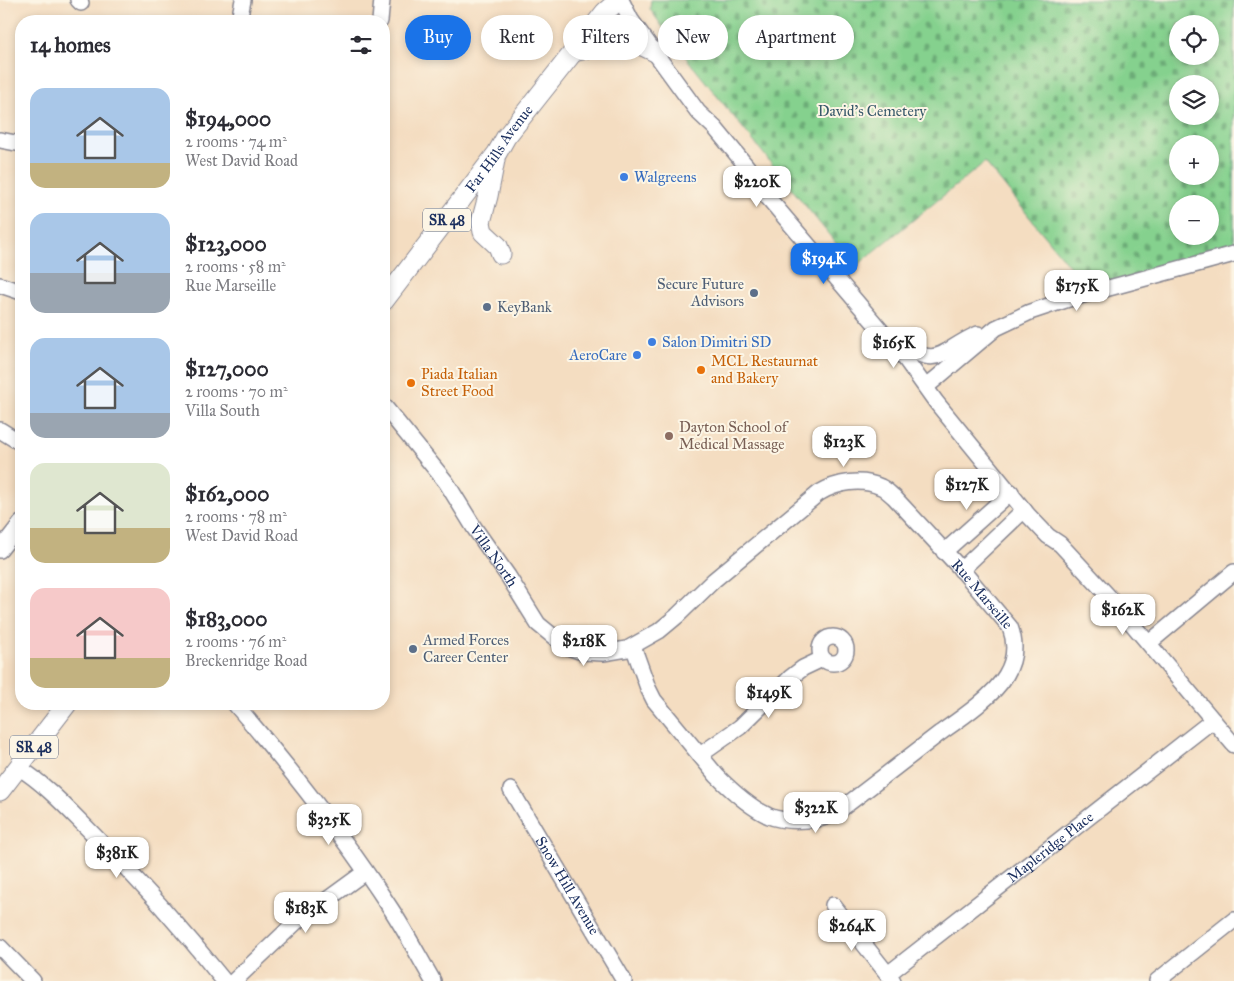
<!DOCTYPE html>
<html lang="en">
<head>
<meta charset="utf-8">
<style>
	body { margin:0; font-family:"IM FELL Great Primer",serif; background:#f7f7f7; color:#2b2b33; height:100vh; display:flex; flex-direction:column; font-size:19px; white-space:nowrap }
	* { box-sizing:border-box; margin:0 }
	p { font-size:16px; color:#7c7c81 }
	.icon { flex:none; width:28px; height:28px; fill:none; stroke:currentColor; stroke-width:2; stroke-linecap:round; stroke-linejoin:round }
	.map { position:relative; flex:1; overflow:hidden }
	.panel { position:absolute; left:15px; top:15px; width:375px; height:695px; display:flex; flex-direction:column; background:#fff; border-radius:20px; box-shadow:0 2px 8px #0003 }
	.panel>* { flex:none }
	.hud { position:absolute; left:405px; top:15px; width:475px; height:45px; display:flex; gap:10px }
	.tools { position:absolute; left:1169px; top:15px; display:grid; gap:10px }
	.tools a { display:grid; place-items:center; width:50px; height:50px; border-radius:50%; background:#fff; box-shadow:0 2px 8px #0003; font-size:25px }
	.price { position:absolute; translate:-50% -42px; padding:0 11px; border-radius:10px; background:#fff; color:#222; font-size:16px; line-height:32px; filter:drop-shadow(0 1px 2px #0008) }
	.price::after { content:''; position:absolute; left:50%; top:30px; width:15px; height:11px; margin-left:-8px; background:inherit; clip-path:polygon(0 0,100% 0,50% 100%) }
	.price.active { background:#1a73e8; color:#fff }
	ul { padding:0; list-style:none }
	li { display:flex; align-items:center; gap:15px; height:125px; padding:0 15px }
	li span { display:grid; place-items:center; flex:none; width:140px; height:100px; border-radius:15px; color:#555 }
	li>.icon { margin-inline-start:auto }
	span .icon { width:60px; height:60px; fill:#fffc; stroke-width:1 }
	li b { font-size:21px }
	h2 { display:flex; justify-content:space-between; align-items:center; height:60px; padding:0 15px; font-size:21px }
	.pill { padding:0 18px; border-radius:22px; background:#fff; box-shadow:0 2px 8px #0003; font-size:18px; line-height:45px }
	.pill.active { background:#1a73e8; color:#fff }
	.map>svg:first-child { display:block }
	.cemetery { fill:url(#cemetery-stones); stroke:#508076; fill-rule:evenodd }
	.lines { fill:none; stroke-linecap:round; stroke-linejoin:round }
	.minor-casing { stroke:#888690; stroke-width:18 }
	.major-casing { stroke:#888690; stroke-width:21 }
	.minor { stroke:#fff; stroke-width:15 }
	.major { stroke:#fff; stroke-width:19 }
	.shop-dot { fill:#3f7fe0; stroke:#fcf5e5; stroke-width:2 }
	.service-dot { fill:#5c6f8a; stroke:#fcf5e5; stroke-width:2 }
	.food-dot { fill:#e8710a; stroke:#fcf5e5; stroke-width:2 }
	.education-dot { fill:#8d6e63; stroke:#fcf5e5; stroke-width:2 }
	.labels { text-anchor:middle; stroke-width:4; stroke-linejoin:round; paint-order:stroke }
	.shield { fill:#fcf5e5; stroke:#5e6a86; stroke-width:1 }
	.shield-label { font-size:14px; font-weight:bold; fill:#1b2f5e }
	.park-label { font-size:15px; fill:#36586a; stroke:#fcf5e5 }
	.street-label { font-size:15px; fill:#1b2f5e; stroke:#fcf5e5 }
	.shop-label { font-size:15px; fill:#366cbe; stroke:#fcf5e5; text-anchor:start }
	.service-label { font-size:15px; fill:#4e5e75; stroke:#fcf5e5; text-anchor:start }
	.food-label { font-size:15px; fill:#c56008; stroke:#fcf5e5; text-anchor:start }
	.education-label { font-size:15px; fill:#785e54; stroke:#fcf5e5; text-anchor:start }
</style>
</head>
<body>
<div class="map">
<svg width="1234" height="981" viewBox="0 0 1234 981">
	<defs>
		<pattern id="cemetery-stones" width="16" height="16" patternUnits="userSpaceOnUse" patternTransform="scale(1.25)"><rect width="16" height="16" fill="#85d18e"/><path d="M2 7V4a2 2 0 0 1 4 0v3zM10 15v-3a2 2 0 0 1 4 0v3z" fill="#6caa77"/></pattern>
	</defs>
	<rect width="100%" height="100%" fill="#fcf5e5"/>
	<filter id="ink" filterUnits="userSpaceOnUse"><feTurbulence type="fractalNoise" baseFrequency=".02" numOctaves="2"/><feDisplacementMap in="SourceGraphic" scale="10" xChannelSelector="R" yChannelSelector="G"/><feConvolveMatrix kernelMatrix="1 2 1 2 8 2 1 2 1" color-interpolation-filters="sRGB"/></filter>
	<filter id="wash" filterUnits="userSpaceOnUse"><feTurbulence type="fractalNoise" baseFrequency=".0096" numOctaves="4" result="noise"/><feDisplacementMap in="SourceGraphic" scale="20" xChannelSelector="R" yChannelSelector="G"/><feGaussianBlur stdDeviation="1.12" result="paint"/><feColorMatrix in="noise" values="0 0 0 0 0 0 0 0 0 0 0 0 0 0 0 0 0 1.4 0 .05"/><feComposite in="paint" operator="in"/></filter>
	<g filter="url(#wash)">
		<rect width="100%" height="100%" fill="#f4ddc1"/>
		<!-- cemetery -->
		<path class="cemetery" d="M651 0H1234V254L1091 293 985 162 855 267 671 39 650 9ZM1178 24H1210V56H1178ZM1178 84H1210V116H1178ZM1178 144H1210V176H1178ZM1178 204H1210V236H1178Z"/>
	</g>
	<g filter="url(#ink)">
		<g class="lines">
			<defs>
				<g id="minor">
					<path d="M78 0 81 3"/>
					<path d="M621 0 631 20 698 112 715 128 748 168 764 193 906 360 936 402 1028 515 1048 536 1060 544 1112 600 1234 745"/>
					<path d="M239 21 243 0"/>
					<path d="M380 21 382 0"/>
					<path d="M0 140 21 144"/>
					<path d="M0 285 21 292"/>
					<path d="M898 343C941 371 940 350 978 334"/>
					<path d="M926 387 996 328 1030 312 1072 298 1234 254"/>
					<path id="s1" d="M384 406 446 482 475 529 508 576 538 624 565 646 582 652 603 653 627 649 659 631 677 616 714 580 819 493C837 482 862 478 881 487 886 489 890 494 894 497L961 569 1010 627C1016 643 1015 660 1006 675 994 696 960 719 940 733 906 759 872 786 837 812 827 818 818 819 807 820 794 821 781 821 769 816 751 808 731 790 717 776L654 700 648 688 633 646"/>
					<path d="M0 430 21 443"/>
					<path d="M0 550 21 523"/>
					<path d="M944 552 1011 492"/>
					<path d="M961 570 1024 510"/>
					<circle cx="833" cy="650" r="13"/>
					<path d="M1149 643 1234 572"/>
					<path d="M235 704C291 769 344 837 391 909 406 932 419 957 433 981"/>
					<path d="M700 755 740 727 790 678 803 668 822 659"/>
					<path d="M18 767C45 784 67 808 89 830 137 878 182 928 224 981"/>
					<path id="s2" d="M511 790 624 981"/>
					<path d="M833 905 893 981"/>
					<path d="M0 947 33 981"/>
					<path id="s3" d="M888 974 1213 720"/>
					<path d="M234 981 295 923 365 872"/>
					<path d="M1157 981 1234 920"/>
				</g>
				<g id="major">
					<path d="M573 52 621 41H632L655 52"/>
					<path d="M495 160 488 196 481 222 483 232 498 246 501 254"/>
					<path id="s4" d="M384 301 497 153 506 137 605 12 619 0"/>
					<path d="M0 791 67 704"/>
				</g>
			</defs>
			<!-- minor casing -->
			<use href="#minor" class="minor-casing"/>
			<!-- major casing -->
			<use href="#major" class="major-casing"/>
			<!-- minor -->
			<use href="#minor" class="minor"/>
			<!-- major -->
			<use href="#major" class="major"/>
		</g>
	</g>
	<!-- markers -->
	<g class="shop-dot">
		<circle cx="624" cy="177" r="5"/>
		<circle cx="652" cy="342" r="5"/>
		<circle cx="637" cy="355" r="5"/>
	</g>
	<g class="service-dot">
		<circle cx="754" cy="293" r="5"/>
		<circle cx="487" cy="307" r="5"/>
		<circle cx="413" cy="649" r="5"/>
	</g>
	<g class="food-dot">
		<circle cx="701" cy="370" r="5"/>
		<circle cx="411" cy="383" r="5"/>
	</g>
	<circle class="education-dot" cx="669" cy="436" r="5"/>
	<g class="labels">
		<!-- shield labels -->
		<g class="shield">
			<rect x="423" y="208.5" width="48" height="23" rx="4"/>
			<rect x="10" y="735.5" width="48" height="23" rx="4"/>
		</g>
		<g class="shield-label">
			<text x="447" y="225">SR 48</text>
			<text x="34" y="752">SR 48</text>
		</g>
		<!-- park labels -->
		<g class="park-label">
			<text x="872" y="116">David's Cemetery</text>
		</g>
		<!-- street labels -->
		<g class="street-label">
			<text dy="5" stroke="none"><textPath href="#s4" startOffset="191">Far Hills Avenue</textPath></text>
			<text dy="5" stroke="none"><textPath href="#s1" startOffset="186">Villa North</textPath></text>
			<text dy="5" stroke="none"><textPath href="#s1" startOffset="826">Rue Marseille</textPath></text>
			<text dy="5" stroke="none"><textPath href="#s3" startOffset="206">Mapleridge Place</textPath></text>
			<text dy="5" stroke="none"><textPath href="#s2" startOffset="111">Snow Hill Avenue</textPath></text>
		</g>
		<!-- shop labels -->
		<g class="shop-label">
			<text x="634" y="182">Walgreens</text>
			<text x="662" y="347">Salon Dimitri SD</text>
			<text x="627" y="360" text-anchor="end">AeroCare</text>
		</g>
		<!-- service labels -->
		<g class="service-label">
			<text x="744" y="289" text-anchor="end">Secure Future<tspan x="744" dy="17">Advisors</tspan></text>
			<text x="497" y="312">KeyBank</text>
			<text x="423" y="645">Armed Forces<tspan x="423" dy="17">Career Center</tspan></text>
		</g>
		<!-- food labels -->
		<g class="food-label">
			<text x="711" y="366">MCL Restaurnat<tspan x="711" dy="17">and Bakery</tspan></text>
			<text x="421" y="379">Piada Italian<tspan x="421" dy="17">Street Food</tspan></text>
		</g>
		<!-- education labels -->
		<g class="education-label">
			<text x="679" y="432">Dayton School of<tspan x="679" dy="17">Medical Massage</tspan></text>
		</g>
	</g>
</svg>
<div class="tools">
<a><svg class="icon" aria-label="locate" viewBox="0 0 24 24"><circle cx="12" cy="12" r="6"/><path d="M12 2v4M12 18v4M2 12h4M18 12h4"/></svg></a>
<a><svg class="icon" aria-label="layers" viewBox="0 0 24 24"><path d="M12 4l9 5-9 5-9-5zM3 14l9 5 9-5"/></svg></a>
<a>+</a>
<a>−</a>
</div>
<b class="price" style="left:757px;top:208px">$220K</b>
<b class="price active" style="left:824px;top:285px">$194K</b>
<b class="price" style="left:1077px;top:312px">$175K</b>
<b class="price" style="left:894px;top:369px">$165K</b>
<b class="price" style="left:844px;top:468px">$123K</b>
<b class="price" style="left:967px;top:511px">$127K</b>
<b class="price" style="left:1123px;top:636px">$162K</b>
<b class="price" style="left:584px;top:667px">$218K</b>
<b class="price" style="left:769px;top:719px">$149K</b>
<b class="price" style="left:816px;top:834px">$322K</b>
<b class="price" style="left:329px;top:846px">$325K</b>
<b class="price" style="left:117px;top:879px">$381K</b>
<b class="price" style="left:306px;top:934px">$183K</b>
<b class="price" style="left:852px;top:952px">$264K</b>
<div class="hud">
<a class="pill active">Buy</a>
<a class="pill">Rent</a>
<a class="pill">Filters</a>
<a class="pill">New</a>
<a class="pill">Apartment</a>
</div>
<section class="panel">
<h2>14 homes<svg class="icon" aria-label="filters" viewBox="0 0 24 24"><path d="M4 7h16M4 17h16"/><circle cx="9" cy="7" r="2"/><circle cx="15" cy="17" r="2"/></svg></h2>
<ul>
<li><span style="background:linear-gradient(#a9c7e8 75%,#c2b280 0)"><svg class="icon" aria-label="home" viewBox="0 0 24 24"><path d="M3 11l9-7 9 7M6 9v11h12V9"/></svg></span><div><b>$194,000</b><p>2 rooms · 74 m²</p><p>West David Road</p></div></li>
<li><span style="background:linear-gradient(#a9c7e8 60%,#9aa5b1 0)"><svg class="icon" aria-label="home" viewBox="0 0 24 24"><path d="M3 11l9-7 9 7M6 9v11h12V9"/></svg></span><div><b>$123,000</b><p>2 rooms · 58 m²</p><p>Rue Marseille</p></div></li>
<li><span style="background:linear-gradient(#a9c7e8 75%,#9aa5b1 0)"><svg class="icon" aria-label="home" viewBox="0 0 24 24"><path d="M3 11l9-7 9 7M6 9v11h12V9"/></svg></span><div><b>$127,000</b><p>2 rooms · 70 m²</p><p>Villa South</p></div></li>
<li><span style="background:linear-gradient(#dfe7d0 65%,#c2b280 0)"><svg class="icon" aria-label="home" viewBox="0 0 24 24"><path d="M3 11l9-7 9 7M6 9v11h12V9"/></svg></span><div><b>$162,000</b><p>2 rooms · 78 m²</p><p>West David Road</p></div></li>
<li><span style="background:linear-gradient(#f6c9c9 70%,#c2b280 0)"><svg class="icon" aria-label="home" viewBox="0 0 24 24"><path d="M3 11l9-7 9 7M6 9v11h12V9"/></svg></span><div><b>$183,000</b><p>2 rooms · 76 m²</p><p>Breckenridge Road</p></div></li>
</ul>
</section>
</div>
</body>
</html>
